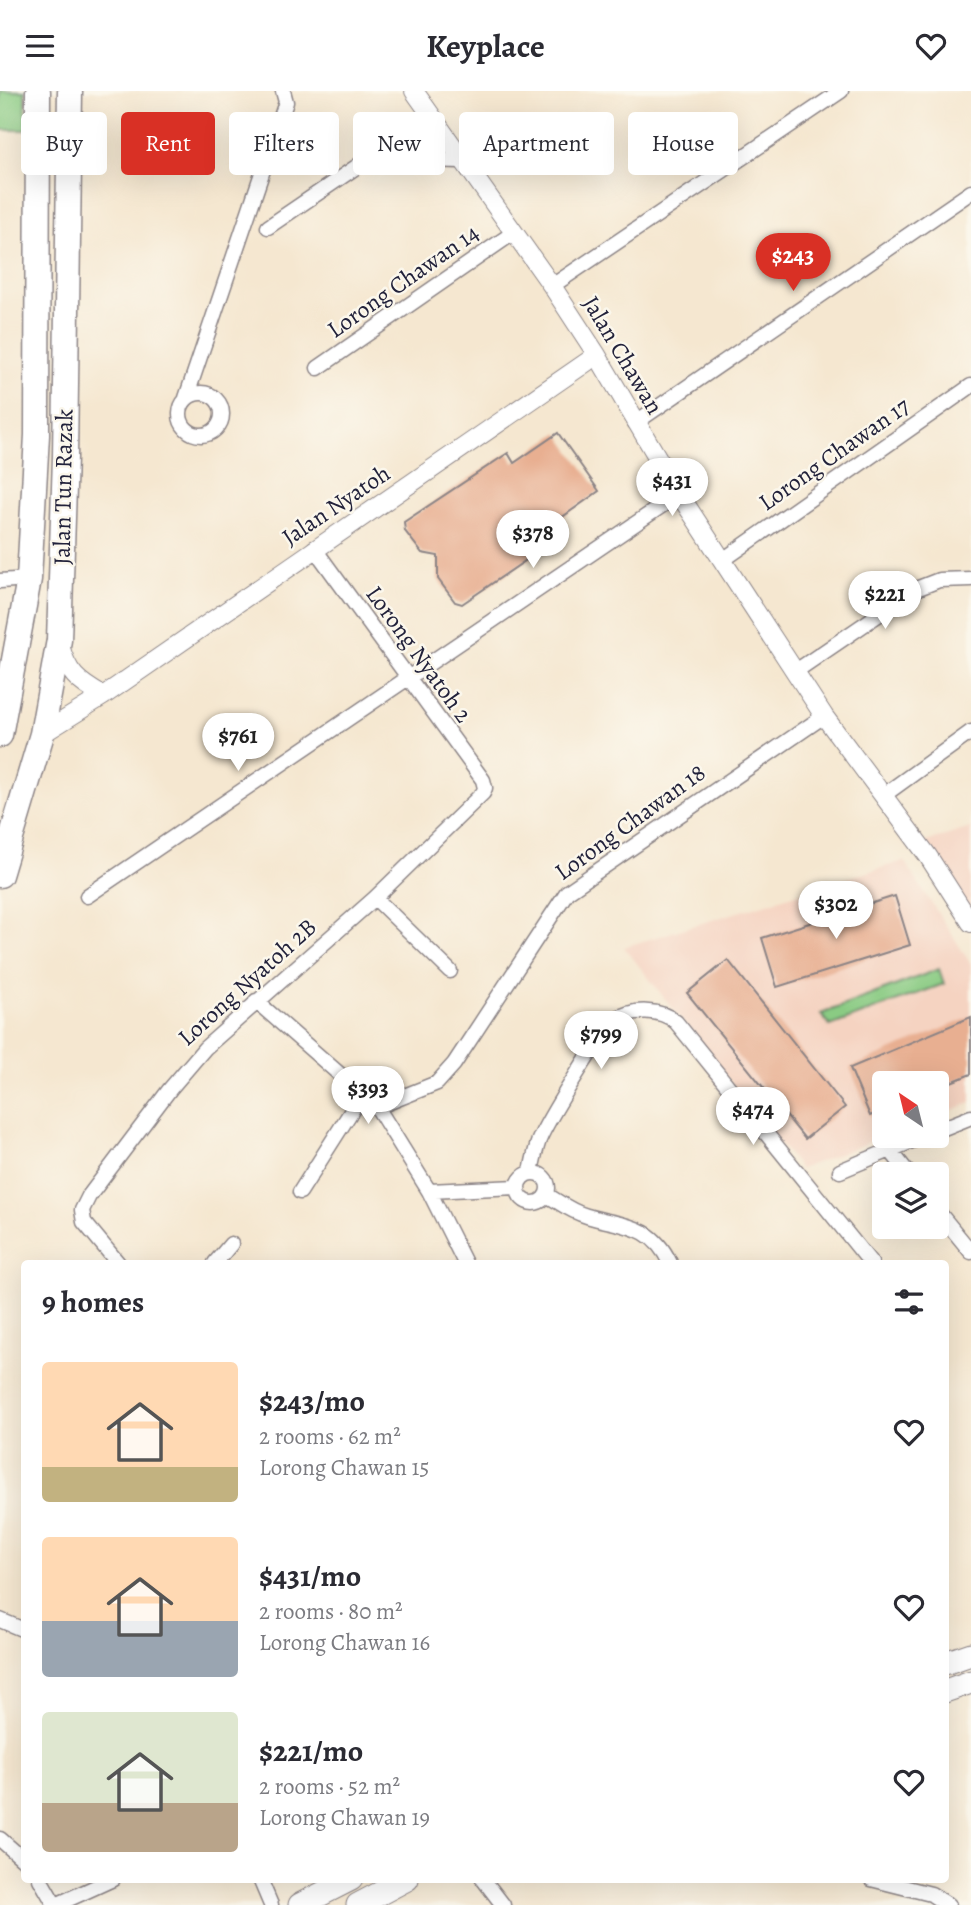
<!DOCTYPE html>
<html lang="en">
<head>
<meta charset="utf-8">
<style>
	body { margin:0; font-family:Alegreya,serif; background:#f7f7f7; color:#2b2b33; height:100vh; display:flex; flex-direction:column; font-size:26px; white-space:nowrap }
	* { box-sizing:border-box; margin:0 }
	p { font-size:23px; color:#7c7c81 }
	.icon { flex:none; width:38px; height:38px; fill:none; stroke:currentColor; stroke-width:2; stroke-linecap:round; stroke-linejoin:round }
	.map { position:relative; flex:1; overflow:hidden }
	.sheet { position:absolute; left:21px; top:1169px; width:928px; height:623px; display:flex; flex-direction:column; background:#fff; border-radius:7px; box-shadow:0 7px 28px #0002 }
	.sheet>* { flex:none }
	.guide { position:absolute; left:21px; top:21px; width:929px; height:63px; display:flex; gap:14px }
	.needle { width:46px; rotate:325deg }
	.buttons { position:absolute; left:872px; top:980px; display:grid; gap:14px }
	.buttons a { display:grid; place-items:center; width:77px; height:77px; border-radius:7px; background:#fff; box-shadow:0 7px 28px #0002; font-size:35px }
	.price { position:absolute; translate:-50% -60px; padding:0 16px; border-radius:24px; background:#fff; color:#222; font-size:23px; line-height:46px; filter:drop-shadow(0 2px 4px #0008) }
	.price::after { content:''; position:absolute; left:50%; top:42px; width:21px; height:16px; margin-left:-10px; background:inherit; clip-path:polygon(0 0,100% 0,50% 100%) }
	.price.active { background:#d93025; color:#fff }
	ul { padding:0; list-style:none }
	li { display:flex; align-items:center; gap:21px; height:175px; padding:0 21px }
	li span { display:grid; place-items:center; flex:none; width:196px; height:140px; border-radius:7px; color:#555 }
	li>.icon { margin-inline-start:auto }
	span .icon { width:84px; height:84px; fill:#fffc; stroke-width:1 }
	li b { font-size:30px }
	h2 { display:flex; justify-content:space-between; align-items:center; height:84px; padding:0 21px; font-size:30px }
	.chip { padding:0 24px; border-radius:7px; background:#fff; box-shadow:0 7px 28px #0002; font-size:24px; line-height:63px }
	.chip.active { background:#d93025; color:#fff }
	header { display:flex; justify-content:space-between; align-items:center; height:91px; padding:0 21px; background:#fff; font-size:32px; font-weight:600 }
	.map>svg:first-child { display:block }
	.built { fill:#f5d3c1 }
	.green { fill:#8acb83; stroke:#56765f; stroke-width:2 }
	.building { fill:#e8af91 }
	.lines { fill:none; stroke-linecap:round; stroke-linejoin:round }
	.minor-casing { stroke:#8c8486; stroke-width:17 }
	.tertiary-casing { stroke:#8c8486; stroke-width:20 }
	.primary-casing { stroke:#8c8486; stroke-width:25 }
	.trunk-casing { stroke:#8c8486; stroke-width:27 }
	.minor { stroke:#fff; stroke-width:14 }
	.tertiary { stroke:#fff; stroke-width:18 }
	.primary { stroke:#fff; stroke-width:23 }
	.trunk { stroke:#fff; stroke-width:24 }
	.labels { text-anchor:middle; stroke-width:5; stroke-linejoin:round; paint-order:stroke }
	.street-label { font-size:24px; fill:#22223b; stroke:#fbf7ec }
</style>
</head>
<body>
<header><svg class="icon" aria-label="menu" viewBox="0 0 24 24"><path d="M4 6h16M4 12h16M4 18h16"/></svg>Keyplace<svg class="icon" aria-label="heart" viewBox="0 0 24 24"><path d="M12 20l-8-8c-3-5 5-10 8-4 3-6 11-1 8 4z"/></svg></header>
<div class="map">
<svg width="971" height="1814" viewBox="0 0 971 1814">
	<rect width="100%" height="100%" fill="#fbf7ec"/>
	<filter id="ink" filterUnits="userSpaceOnUse"><feTurbulence type="fractalNoise" baseFrequency=".0143" numOctaves="2"/><feDisplacementMap in="SourceGraphic" scale="14" xChannelSelector="R" yChannelSelector="G"/><feConvolveMatrix kernelMatrix="1 2 1 2 8 2 1 2 1" color-interpolation-filters="sRGB"/></filter>
	<filter id="wash" filterUnits="userSpaceOnUse"><feTurbulence type="fractalNoise" baseFrequency=".00686" numOctaves="4" result="noise"/><feDisplacementMap in="SourceGraphic" scale="28" xChannelSelector="R" yChannelSelector="G"/><feGaussianBlur stdDeviation="1.57" result="paint"/><feColorMatrix in="noise" values="0 0 0 0 0 0 0 0 0 0 0 0 0 0 0 0 0 1.4 0 .05"/><feComposite in="paint" operator="in"/></filter>
	<g filter="url(#wash)">
		<rect width="100%" height="100%" fill="#f5e7d0"/>
		<!-- built -->
		<path class="built" d="M971 737V822L926 751Z
			M904 770 971 873V1012L936 1025V992H884V1045H886L800 1078 624 856Z"/>
		<!-- green -->
		<path class="green" d="M0 0H25L26 39H0Z
			M939 878 944 893 830 935 821 923Z"/>
		<g id="blocks">
			<!-- building -->
			<path class="building" d="M558 342 599 400 554 432 563 444 462 513 455 511 438 488V465L422 462 405 440 404 431 508 362 514 372Z
				M895 805 910 854 777 896 762 847Z
				M728 869 845 1016 805 1048 687 902Z
				M971 926V983L936 997V992H884V1019L870 1025 850 977Z"/>
		</g>
	</g>
	<g filter="url(#ink)">
		<use href="#blocks" fill-opacity="0" stroke="#8c8486" stroke-width="2"/>
		<g class="lines">
			<defs>
				<path id="minor" d="M268 136 362 72 373 68 463 70
					M552 195 841 0
					M318 277 513 142
					M180 323a21 21 0 1 1 42 0a21 21 0 1 1-42 0Z
					M186 307 286 11 283 0
					M635 332 971 101
					M723 469 971 295
					M0 490 29 488
					M796 580 916 498 939 489 971 488
					M884 704 971 641
					M87 805 679 403
					M375 807 450 880
					M256 910 377 1016 429 1100 465 1172
					M377 1016 437 992 454 973 567 801 824 625
					M936 1040 971 1026
					M890 1059 909 1083
					M840 1080 924 1045
					M531 1081C533 1071 535 1060 539 1049 546 1032 603 937 615 929 632 917 661 918 676 931L871 1172
					M518 1097a15 15 0 1 1 30 0a15 15 0 1 1-30 0Z
					M429 1100 517 1096
					M300 1101 363 1002
					M547 1104C560 1112 572 1121 587 1125 624 1136 651 1132 670 1172
					M936 1118 971 1161
					M118 1172 84 1131 82 1119 89 1105 170 998 205 957 375 807 483 702 485 697 483 689 314 457
					M215 1172 231 1153
					M0 1529 24 1539
					M0 1748 24 1769
					M40 1788 55 1814
					M260 1788 271 1814
					M483 1788 503 1814
					M871 1788 931 1803 948 1814
					M56 1814 113 1788"/>
				<path id="tertiary" d="M414 0 552 195 597 264 679 403 824 625 928 765 971 832
					M60 554C67 582 78 591 103 605
					M42 643 103 605 597 264"/>
				<path id="primary" d="M945 1572 971 1563
					M945 1600 971 1591
					M300 1814 351 1788
					M358 1814 407 1788"/>
				<path id="trunk" d="M0 644 29 488 37 344 38 0
					M0 784 42 643 59 549 65 366 70 0"/>
			</defs>
			<!-- minor casing -->
			<use href="#minor" class="minor-casing"/>
			<!-- tertiary casing -->
			<use href="#tertiary" class="tertiary-casing"/>
			<!-- primary casing -->
			<use href="#primary" class="primary-casing"/>
			<!-- trunk casing -->
			<use href="#trunk" class="trunk-casing"/>
			<!-- minor -->
			<use href="#minor" class="minor"/>
			<!-- tertiary -->
			<use href="#tertiary" class="tertiary"/>
			<!-- primary -->
			<use href="#primary" class="primary"/>
			<!-- trunk -->
			<use href="#trunk" class="trunk"/>
		</g>
	</g>
	<g class="labels">
		<!-- street labels -->
		<g class="street-label">
			<text transform="translate(403 190) rotate(-35)" y="8">Lorong Chawan 14</text>
			<text transform="translate(623 264) rotate(59)" y="8">Jalan Chawan</text>
			<text transform="translate(834 363) rotate(-35)" y="8">Lorong Chawan 17</text>
			<text transform="translate(63 396) rotate(-89)" y="8">Jalan Tun Razak</text>
			<text transform="translate(336 414) rotate(-34)" y="8">Jalan Nyatoh</text>
			<text transform="translate(419 563) rotate(54)" y="8">Lorong Nyatoh 2</text>
			<text transform="translate(630 731) rotate(-36)" y="8">Lorong Chawan 18</text>
			<text transform="translate(247 891) rotate(-42)" y="8">Lorong Nyatoh 2B</text>
		</g>
	</g>
</svg>
<div class="buttons">
<a><svg class="needle" viewBox="-14 -14 28 28"><path d="M0-13l5 13h-10z" fill="#e53935"/><path d="M0 13l5-13h-10z" fill="#7c7c81"/></svg></a>
<a><svg class="icon" aria-label="layers" viewBox="0 0 24 24"><path d="M12 4l9 5-9 5-9-5zM3 14l9 5 9-5"/></svg></a>
</div>
<b class="price active" style="left:793px;top:202px">$243</b>
<b class="price" style="left:672px;top:427px">$431</b>
<b class="price" style="left:533px;top:479px">$378</b>
<b class="price" style="left:885px;top:540px">$221</b>
<b class="price" style="left:238px;top:682px">$761</b>
<b class="price" style="left:836px;top:850px">$302</b>
<b class="price" style="left:601px;top:980px">$799</b>
<b class="price" style="left:368px;top:1035px">$393</b>
<b class="price" style="left:753px;top:1056px">$474</b>
<div class="guide">
<a class="chip">Buy</a>
<a class="chip active">Rent</a>
<a class="chip">Filters</a>
<a class="chip">New</a>
<a class="chip">Apartment</a>
<a class="chip">House</a>
</div>
<section class="sheet">
<h2>9 homes<svg class="icon" aria-label="filters" viewBox="0 0 24 24"><path d="M4 7h16M4 17h16"/><circle cx="9" cy="7" r="2"/><circle cx="15" cy="17" r="2"/></svg></h2>
<ul>
<li><span style="background:linear-gradient(#ffd9b3 75%,#c2b280 0)"><svg class="icon" aria-label="home" viewBox="0 0 24 24"><path d="M3 11l9-7 9 7M6 9v11h12V9"/></svg></span><div><b>$243/mo</b><p>2 rooms · 62 m²</p><p>Lorong Chawan 15</p></div><svg class="icon" aria-label="heart" viewBox="0 0 24 24"><path d="M12 20l-8-8c-3-5 5-10 8-4 3-6 11-1 8 4z"/></svg></li>
<li><span style="background:linear-gradient(#ffd9b3 60%,#9aa5b1 0)"><svg class="icon" aria-label="home" viewBox="0 0 24 24"><path d="M3 11l9-7 9 7M6 9v11h12V9"/></svg></span><div><b>$431/mo</b><p>2 rooms · 80 m²</p><p>Lorong Chawan 16</p></div><svg class="icon" aria-label="heart" viewBox="0 0 24 24"><path d="M12 20l-8-8c-3-5 5-10 8-4 3-6 11-1 8 4z"/></svg></li>
<li><span style="background:linear-gradient(#dfe7d0 65%,#b9a48a 0)"><svg class="icon" aria-label="home" viewBox="0 0 24 24"><path d="M3 11l9-7 9 7M6 9v11h12V9"/></svg></span><div><b>$221/mo</b><p>2 rooms · 52 m²</p><p>Lorong Chawan 19</p></div><svg class="icon" aria-label="heart" viewBox="0 0 24 24"><path d="M12 20l-8-8c-3-5 5-10 8-4 3-6 11-1 8 4z"/></svg></li>
</ul>
</section>
</div>
</body>
</html>
